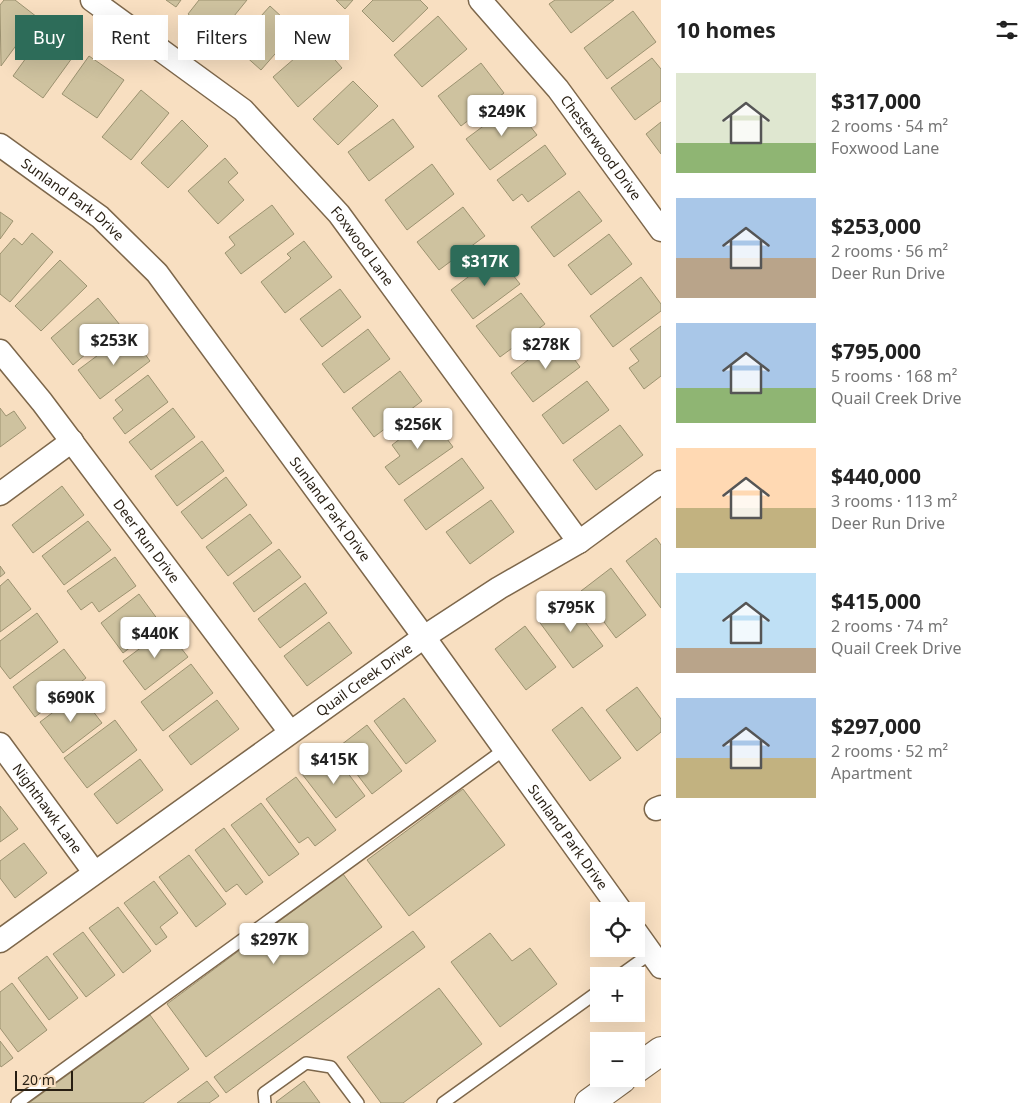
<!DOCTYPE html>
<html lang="en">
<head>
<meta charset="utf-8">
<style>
	body { margin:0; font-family:"Noto Sans",sans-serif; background:#f6f6f6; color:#222; height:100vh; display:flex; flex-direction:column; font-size:19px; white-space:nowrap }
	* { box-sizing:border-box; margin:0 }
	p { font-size:16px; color:#767676 }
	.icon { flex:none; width:28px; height:28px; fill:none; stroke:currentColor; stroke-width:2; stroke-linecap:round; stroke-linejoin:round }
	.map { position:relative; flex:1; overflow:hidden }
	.sheet { display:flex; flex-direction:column; background:#fff; width:375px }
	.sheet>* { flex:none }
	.top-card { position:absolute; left:15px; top:15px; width:475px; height:45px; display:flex; gap:10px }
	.buttons { position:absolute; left:590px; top:902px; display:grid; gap:10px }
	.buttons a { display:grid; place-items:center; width:55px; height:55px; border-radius:0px; background:#fff; box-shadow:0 5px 20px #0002; font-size:25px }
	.scale { position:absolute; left:15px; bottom:12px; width:58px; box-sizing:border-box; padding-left:5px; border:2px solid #271e12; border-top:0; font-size:14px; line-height:18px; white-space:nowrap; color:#271e12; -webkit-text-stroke:4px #f8dfc1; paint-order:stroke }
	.price { position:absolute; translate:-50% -42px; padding:0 11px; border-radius:5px; background:#fff; color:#222; font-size:16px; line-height:32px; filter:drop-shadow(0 1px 2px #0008) }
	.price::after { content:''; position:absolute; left:50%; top:30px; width:15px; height:11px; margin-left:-8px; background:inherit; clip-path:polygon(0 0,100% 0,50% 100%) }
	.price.current { background:#2d6c59; color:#fff }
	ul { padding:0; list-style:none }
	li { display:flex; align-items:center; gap:15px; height:125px; padding:0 15px }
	li span { display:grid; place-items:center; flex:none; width:140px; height:100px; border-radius:0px; color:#555 }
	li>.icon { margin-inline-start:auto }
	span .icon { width:60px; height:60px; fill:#fffc; stroke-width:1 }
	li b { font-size:21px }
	h2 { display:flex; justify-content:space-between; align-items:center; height:60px; padding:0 15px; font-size:21px }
	.chip { padding:0 18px; border-radius:0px; background:#fff; box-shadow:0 5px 20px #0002; font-size:18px; line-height:45px }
	.chip.current { background:#2d6c59; color:#fff }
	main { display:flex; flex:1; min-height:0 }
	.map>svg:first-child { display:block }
	.building { fill:#cec29f; stroke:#9c9270 }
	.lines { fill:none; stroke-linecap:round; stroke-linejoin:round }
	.service-casing { stroke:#7d674b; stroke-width:14 }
	.minor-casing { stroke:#7d674b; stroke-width:25 }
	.primary-casing { stroke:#7d674b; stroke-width:30 }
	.service { stroke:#fff; stroke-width:11 }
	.minor { stroke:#fff; stroke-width:22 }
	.primary { stroke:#fff; stroke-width:28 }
	.labels { text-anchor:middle; stroke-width:4; stroke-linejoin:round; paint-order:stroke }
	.street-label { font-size:14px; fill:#271e12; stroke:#f8dfc1 }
</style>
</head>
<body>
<main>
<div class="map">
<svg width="661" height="1103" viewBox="0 0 661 1103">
	<rect width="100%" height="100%" fill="#f8dfc1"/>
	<!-- building -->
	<path class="building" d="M4 0H15L37 17 1 66 0 5Z
		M166 0H181L176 7Z
		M199 0H247L217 37 188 14Z
		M336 0H353L345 9Z
		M373 0H420L428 8 393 42 362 11Z
		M555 0H614L571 33 549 4Z
		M270 6 296 30 261 70 234 46Z
		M633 11 656 42 607 79 584 48Z
		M438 16 467 49 422 87 394 55Z
		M50 25 80 47 43 98 13 76Z
		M317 39 342 68 298 107 273 77Z
		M89 56 124 80 97 118 62 94Z
		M652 58 661 69V101L635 120 611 88Z
		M481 63 504 93 461 126 438 96Z
		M353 81 378 106 338 145 313 119Z
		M141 90 169 113 131 160 102 137Z
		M513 104 537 135 490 170 466 139Z
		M393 119 414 147 369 181 348 152Z
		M182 120 208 146 168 188 141 163Z
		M661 122V154L646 134Z
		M545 145 566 174 528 202 522 194 513 201 497 180Z
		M225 158 238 173 228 182 244 200 218 224 188 191Z
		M432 164 454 194 407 230 385 200Z
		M579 191 602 221 554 257 531 227Z
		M272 205 294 234 241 274 225 253 235 245 229 237Z
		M463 207 485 236 439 270 417 242Z
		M0 212 13 221 0 239Z
		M32 233 53 252 10 302 0 294V254L14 238 22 245Z
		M609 234 632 264 591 295 568 265Z
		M304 241 332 277 285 313 261 282 291 258 287 254Z
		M497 255 520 284 473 319 451 290Z
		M60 260 87 286 41 331 15 306Z
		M641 277 661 304V311L613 347 590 316Z
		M340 289 361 317 322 347 300 319Z
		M521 293 545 324 500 357 476 326Z
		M98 298 120 325 73 365 51 338Z
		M661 326V376L644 389 629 368 639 361 630 349Z
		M368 329 390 359 344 393 322 364Z
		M129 332 150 361 100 399 78 370Z
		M558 337 580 367 533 402 511 373Z
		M400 371 422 401 374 437 352 408Z
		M148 375 168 402 125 434 113 418 123 410 115 400Z
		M587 381 609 410 563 444 542 415Z
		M0 408 6 416 14 411 26 428 0 447Z
		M173 408 195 437 151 470 129 442Z
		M430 416 453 447 399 485 385 467 400 456 392 445Z
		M620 425 643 455 596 490 573 460Z
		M202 441 224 471 177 506 155 476Z
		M462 458 484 488 426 530 404 500Z
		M226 477 247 505 202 539 181 512Z
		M62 486 84 515 33 553 12 525Z
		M491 500 514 532 470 564 446 532Z
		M250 514 272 543 228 576 206 547Z
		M88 521 111 550 64 585 42 556Z
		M656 538 661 545V608L626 561Z
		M279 549 301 577 254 612 233 583Z
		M115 557 136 586 99 612 92 602 81 610 67 591Z
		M0 566 5 573 0 577Z
		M611 568 646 615 616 638 581 591Z
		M8 579 31 609 0 632V586Z
		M305 583 327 613 280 648 258 619Z
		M139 594 161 624 123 653 101 623Z
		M568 599 603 646 573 668 538 620Z
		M37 613 58 642 10 679 0 666V641Z
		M329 622 352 653 307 686 284 656Z
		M525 626 556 667 526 690 495 649Z
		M166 629 188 657 145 690 123 661Z
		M64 649 86 678 35 717 13 687Z
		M191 664 213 693 163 731 141 702Z
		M637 687 661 719V732L637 751 606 710Z
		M79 693 102 723 63 753 40 722Z
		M404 698 436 741 406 764 374 721Z
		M217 700 239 729 191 765 169 736Z
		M582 707 621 758 590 781 552 730Z
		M115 720 137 750 87 788 64 758Z
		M367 725 402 771 372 794 337 748Z
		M332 752 365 796 336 818 302 774Z
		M140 759 163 790 117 824 94 794Z
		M296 777 336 830 315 846 308 837 299 843 266 799Z
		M463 789 505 845 409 916 367 860Z
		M261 803 299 854 269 876 231 825Z
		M0 806 18 829 0 842Z
		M224 828 263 882 246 895 237 884 226 892 195 850Z
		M24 843 47 873 15 898 0 878V861Z
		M189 855 226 904 196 927 159 877Z
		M343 874 382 927 206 1057 167 1004Z
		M154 881 178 913 160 927 167 937 156 945 124 903Z
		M118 907 151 951 123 973 89 928Z
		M413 931 425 947 226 1093 214 1077Z
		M83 932 115 975 86 997 53 954Z
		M490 933 512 961 530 948 557 984 500 1027 451 962Z
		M47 956 78 998 49 1020 18 978Z
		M12 983 47 1030 18 1052 0 1028V992Z
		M439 988 482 1044 403 1103H381L347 1057Z
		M150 1015 189 1069 143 1103H29Z
		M0 1041 13 1058 1 1067 0 1065Z
		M207 1081 219 1096 209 1103H177Z
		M304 1081 320 1103H277L276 1102Z"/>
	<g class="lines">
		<defs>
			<path id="service" d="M619 976 651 953
				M17 1103 505 749
				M265 1103 264 1093 306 1063 331 1067 358 1103
				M443 1103 599 991"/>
			<g id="minor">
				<path id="s1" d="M92 0 243 110 339 214 579 542"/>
				<path id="s2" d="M480 0 558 89 661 230"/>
				<path id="s3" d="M0 145 100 217 157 273 424 637 621 911"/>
				<path id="s4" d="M0 351 42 402 290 732"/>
				<path d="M0 494 72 441"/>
				<path id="s5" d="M0 744 94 872"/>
				<path d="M656 809 661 807"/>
				<path d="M636 932 661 967"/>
				<path id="s6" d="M0 941 424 637 499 588 579 542 661 482"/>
			</g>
			<path id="primary" d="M636 1069 661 1051
				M589 1103 622 1079"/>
		</defs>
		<!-- service casing -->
		<use href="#service" class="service-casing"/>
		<!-- minor casing -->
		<use href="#minor" class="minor-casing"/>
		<!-- primary casing -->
		<use href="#primary" class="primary-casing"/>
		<!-- service -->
		<use href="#service" class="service"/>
		<!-- minor -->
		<use href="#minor" class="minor"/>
		<!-- primary -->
		<use href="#primary" class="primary"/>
	</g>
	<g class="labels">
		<!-- street labels -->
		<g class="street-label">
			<text dy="5" stroke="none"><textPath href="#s2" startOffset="191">Chesterwood Drive</textPath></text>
			<text dy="5" stroke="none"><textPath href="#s3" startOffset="91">Sunland Park Drive</textPath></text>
			<text dy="5" stroke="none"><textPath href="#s1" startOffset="368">Foxwood Lane</textPath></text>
			<text dy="5" stroke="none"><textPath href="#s3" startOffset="496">Sunland Park Drive</textPath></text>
			<text dy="5" stroke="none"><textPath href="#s4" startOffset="240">Deer Run Drive</textPath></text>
			<text dy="5" stroke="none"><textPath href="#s6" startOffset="448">Quail Creek Drive</textPath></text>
			<text dy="5" stroke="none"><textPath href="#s5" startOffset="80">Nighthawk Lane</textPath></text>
			<text dy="5" stroke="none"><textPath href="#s3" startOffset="901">Sunland Park Drive</textPath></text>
		</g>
	</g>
</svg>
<div class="buttons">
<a><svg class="icon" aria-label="locate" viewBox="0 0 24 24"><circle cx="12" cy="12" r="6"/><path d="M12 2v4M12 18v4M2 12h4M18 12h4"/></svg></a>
<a>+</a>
<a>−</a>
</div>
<div class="scale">20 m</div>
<b class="price" style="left:502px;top:137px">$249K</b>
<b class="price current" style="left:485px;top:287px">$317K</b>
<b class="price" style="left:114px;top:366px">$253K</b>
<b class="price" style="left:546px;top:370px">$278K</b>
<b class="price" style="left:418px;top:450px">$256K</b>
<b class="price" style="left:571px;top:633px">$795K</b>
<b class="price" style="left:155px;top:659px">$440K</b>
<b class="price" style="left:71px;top:723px">$690K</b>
<b class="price" style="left:334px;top:785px">$415K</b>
<b class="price" style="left:274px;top:965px">$297K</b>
<div class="top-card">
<a class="chip current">Buy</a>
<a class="chip">Rent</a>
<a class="chip">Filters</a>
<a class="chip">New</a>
</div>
</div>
<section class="sheet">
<h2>10 homes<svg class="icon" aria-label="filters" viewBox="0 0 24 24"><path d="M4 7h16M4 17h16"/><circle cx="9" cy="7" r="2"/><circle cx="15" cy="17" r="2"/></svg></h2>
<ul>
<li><span style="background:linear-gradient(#dfe7d0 70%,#8fb573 0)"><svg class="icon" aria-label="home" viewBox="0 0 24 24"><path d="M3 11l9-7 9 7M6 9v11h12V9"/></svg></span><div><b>$317,000</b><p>2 rooms · 54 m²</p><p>Foxwood Lane</p></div></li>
<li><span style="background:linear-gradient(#a9c7e8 60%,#b9a48a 0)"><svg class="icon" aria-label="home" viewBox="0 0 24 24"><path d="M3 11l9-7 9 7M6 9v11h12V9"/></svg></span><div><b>$253,000</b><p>2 rooms · 56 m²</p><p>Deer Run Drive</p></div></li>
<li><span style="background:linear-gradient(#a9c7e8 65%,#8fb573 0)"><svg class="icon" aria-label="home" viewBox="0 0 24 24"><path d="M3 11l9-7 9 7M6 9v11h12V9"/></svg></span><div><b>$795,000</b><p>5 rooms · 168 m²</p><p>Quail Creek Drive</p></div></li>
<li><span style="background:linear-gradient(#ffd9b3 60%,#c2b280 0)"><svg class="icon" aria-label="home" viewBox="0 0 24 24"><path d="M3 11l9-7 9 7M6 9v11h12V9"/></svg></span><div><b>$440,000</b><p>3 rooms · 113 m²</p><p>Deer Run Drive</p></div></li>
<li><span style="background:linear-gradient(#bfe0f5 75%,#b9a48a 0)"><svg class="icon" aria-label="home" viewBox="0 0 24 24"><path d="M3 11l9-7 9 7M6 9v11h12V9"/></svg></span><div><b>$415,000</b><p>2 rooms · 74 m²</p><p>Quail Creek Drive</p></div></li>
<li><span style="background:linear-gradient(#a9c7e8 60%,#c2b280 0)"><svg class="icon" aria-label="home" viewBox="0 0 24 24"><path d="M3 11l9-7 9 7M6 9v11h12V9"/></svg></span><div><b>$297,000</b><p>2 rooms · 52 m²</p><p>Apartment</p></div></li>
</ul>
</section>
</main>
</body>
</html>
